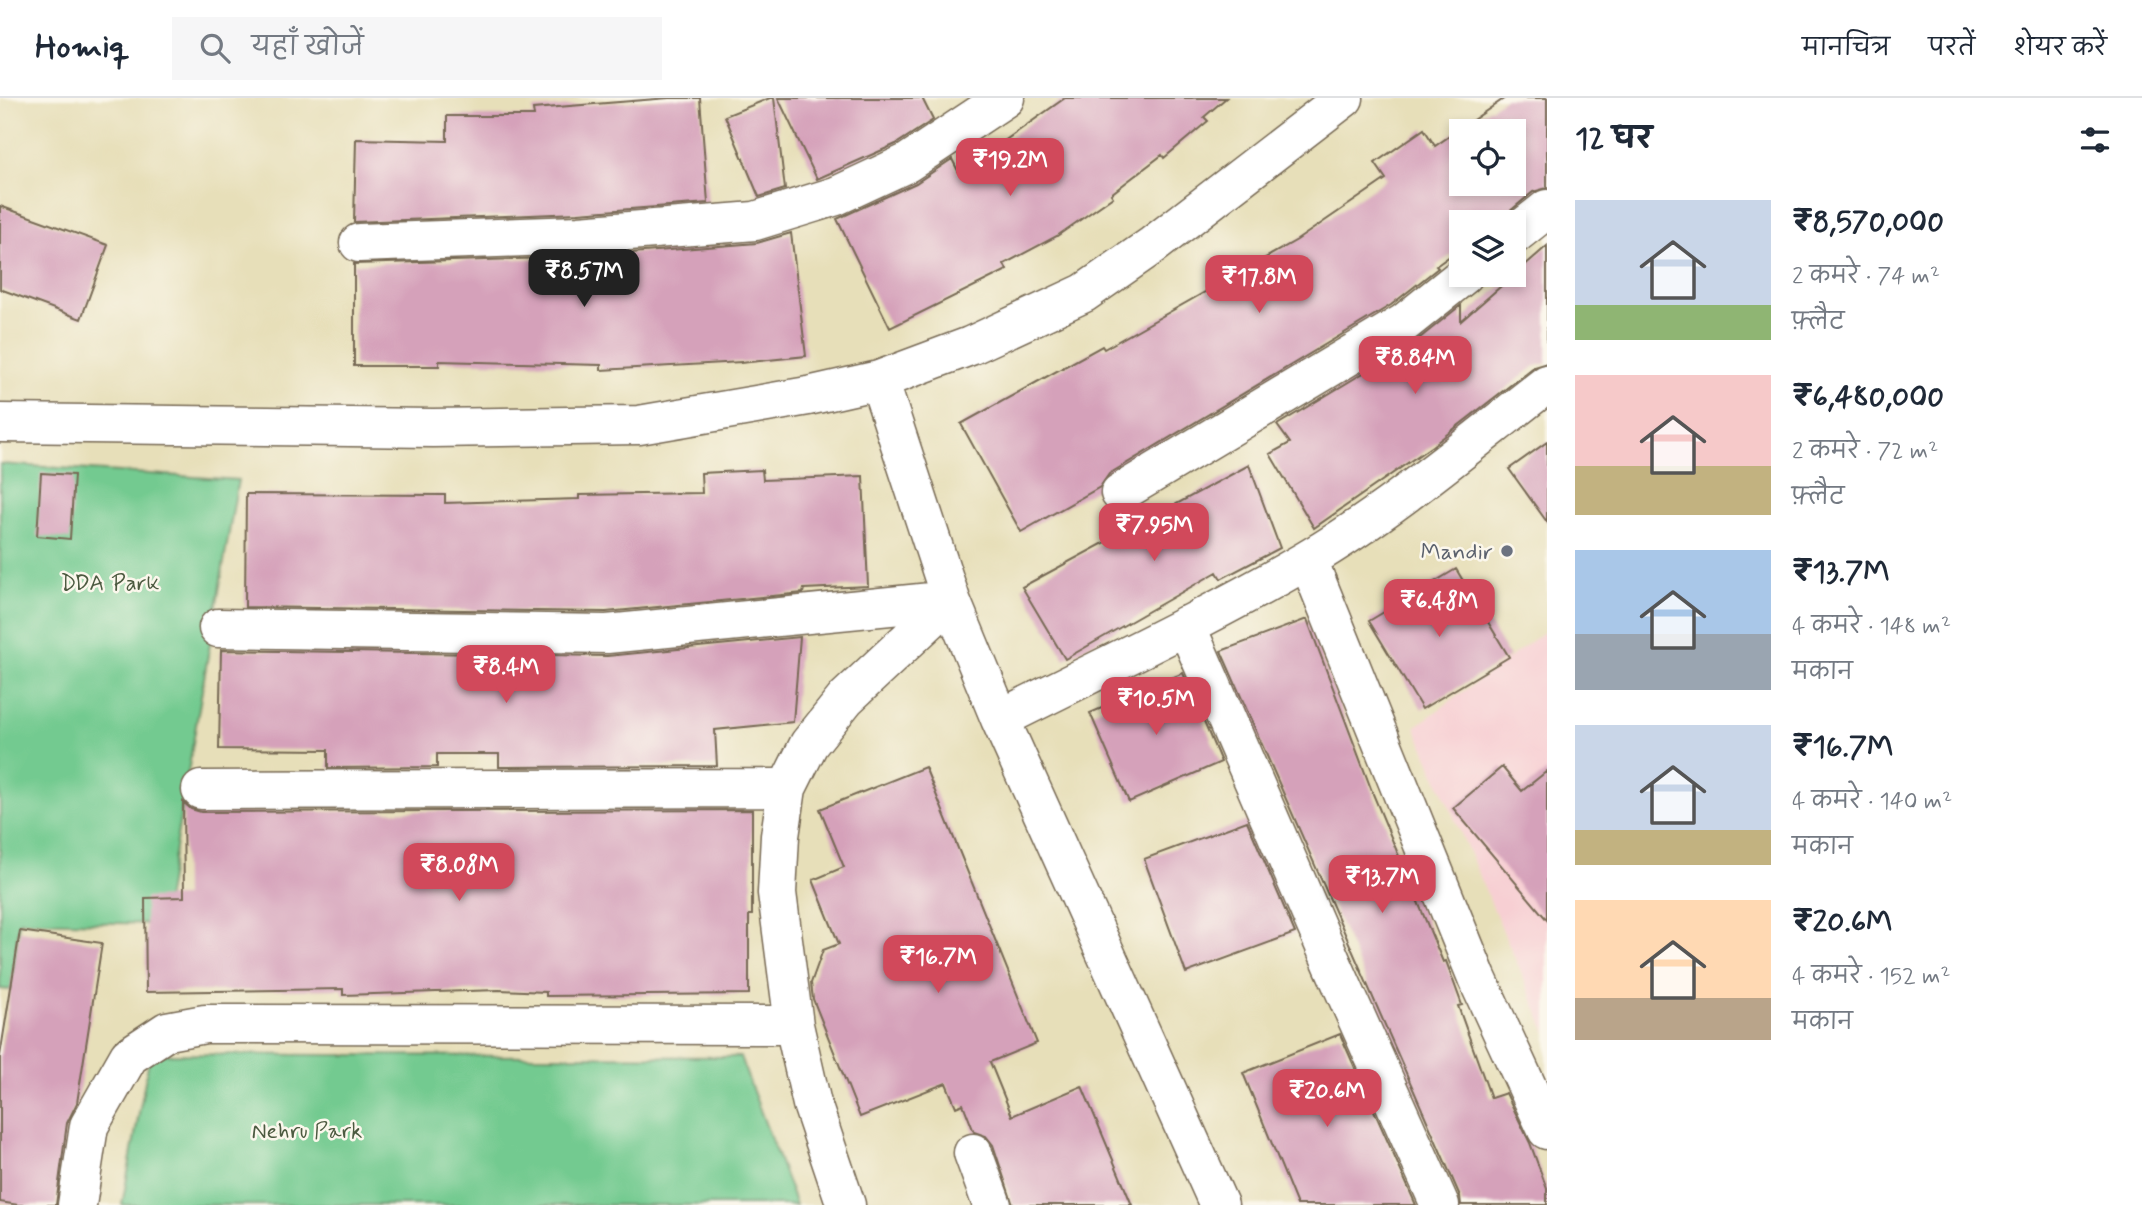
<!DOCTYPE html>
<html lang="hi">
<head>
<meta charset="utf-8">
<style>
	body { margin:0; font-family:Mynerve,"Playpen Sans Deva",sans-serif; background:#f6f6f7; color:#1f2937; height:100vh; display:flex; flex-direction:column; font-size:26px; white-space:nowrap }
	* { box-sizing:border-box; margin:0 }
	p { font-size:23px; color:#747a83 }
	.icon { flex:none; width:38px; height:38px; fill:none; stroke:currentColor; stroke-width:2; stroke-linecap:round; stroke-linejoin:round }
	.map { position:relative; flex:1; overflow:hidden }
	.side { display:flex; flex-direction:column; background:#fff; width:595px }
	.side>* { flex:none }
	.controls { position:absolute; left:1449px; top:21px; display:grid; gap:14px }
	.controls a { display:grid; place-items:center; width:77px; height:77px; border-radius:0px; background:#fff; box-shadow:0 4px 10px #0003; font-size:35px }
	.price { position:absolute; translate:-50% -60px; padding:0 16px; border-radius:14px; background:#d1495b; color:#fff; font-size:23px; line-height:46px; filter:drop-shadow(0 2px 4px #0008) }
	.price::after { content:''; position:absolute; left:50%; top:42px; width:21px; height:16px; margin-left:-10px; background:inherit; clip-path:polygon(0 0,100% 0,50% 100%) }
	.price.current { background:#222; color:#fff }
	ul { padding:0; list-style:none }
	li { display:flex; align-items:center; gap:21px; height:175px; padding:0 28px }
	li span { display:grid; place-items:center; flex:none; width:196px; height:140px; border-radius:0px; color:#555 }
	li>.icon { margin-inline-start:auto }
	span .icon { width:84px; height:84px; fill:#fffc; stroke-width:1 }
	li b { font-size:30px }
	h2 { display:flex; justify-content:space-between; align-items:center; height:84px; padding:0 28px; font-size:30px }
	header { display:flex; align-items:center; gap:42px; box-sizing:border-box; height:98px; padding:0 35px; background:#fff; border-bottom:2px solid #e0e1e3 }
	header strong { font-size:33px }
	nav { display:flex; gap:38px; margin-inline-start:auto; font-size:24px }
	.search { width:490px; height:63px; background:#f6f6f7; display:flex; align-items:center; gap:18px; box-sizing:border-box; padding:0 24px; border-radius:0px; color:#747a83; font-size:26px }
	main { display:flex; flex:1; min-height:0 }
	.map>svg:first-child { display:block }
	.built { fill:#f7cfd3 }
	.green { fill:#73ca90; stroke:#577a57; stroke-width:2 }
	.building { fill:#d5a1ba; fill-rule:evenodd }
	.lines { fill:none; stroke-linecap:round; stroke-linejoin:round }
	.minor-casing { stroke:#776954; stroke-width:41 }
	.minor { stroke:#fff; stroke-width:38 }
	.worship-dot { fill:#6b7280; stroke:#fbf7ec; stroke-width:2.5 }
	.labels { text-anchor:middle; stroke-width:5; stroke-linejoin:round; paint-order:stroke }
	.worship-label { font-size:23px; fill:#5b616d; stroke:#fbf7ec; text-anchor:end }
	.park-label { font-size:23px; fill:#4c5a40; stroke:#fbf7ec }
</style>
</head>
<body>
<header>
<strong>Homiq</strong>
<div class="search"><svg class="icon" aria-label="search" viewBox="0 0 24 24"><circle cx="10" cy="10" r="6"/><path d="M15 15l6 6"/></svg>यहाँ खोजें</div>
<nav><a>मानचित्र</a><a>परतें</a><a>शेयर करें</a></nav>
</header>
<main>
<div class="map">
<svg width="1547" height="1107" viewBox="0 0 1547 1107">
	<rect width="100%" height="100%" fill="#fbf7ec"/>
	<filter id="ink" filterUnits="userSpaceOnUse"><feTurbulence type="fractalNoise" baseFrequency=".0143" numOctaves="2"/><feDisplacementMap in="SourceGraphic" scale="14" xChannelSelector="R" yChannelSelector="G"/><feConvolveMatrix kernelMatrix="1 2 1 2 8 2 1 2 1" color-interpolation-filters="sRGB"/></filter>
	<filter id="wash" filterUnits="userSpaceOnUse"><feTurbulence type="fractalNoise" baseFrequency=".00686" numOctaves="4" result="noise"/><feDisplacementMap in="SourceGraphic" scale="28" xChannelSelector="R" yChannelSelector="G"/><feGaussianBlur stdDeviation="1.57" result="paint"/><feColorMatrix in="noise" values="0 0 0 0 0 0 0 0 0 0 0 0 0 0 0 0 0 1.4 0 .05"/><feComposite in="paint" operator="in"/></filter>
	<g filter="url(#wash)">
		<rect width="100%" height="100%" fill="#e7dfb9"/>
		<!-- built -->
		<path class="built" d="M1547 532V935L1415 629Z"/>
		<!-- green -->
		<path class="green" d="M0 366 238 382 162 826 19 823 11 892 0 891Z
			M150 956 740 959 796 1107H122Z"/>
		<g id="blocks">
			<!-- building -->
			<path class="building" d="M669 0H700L708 105 578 115 354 124 356 41 447 43V18H534L533 11Z
				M770 0H774L785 91 759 99 725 18Z
				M778 0H922L933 22 896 46 817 81Z
				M1065 0H1226L1204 19 1208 23 1164 60 1162 57 1111 96 1113 99 1057 138 1004 166 1007 172 890 230 837 121 916 85 952 61 959 75Z
				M1505 0H1547V90L1533 94 1497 124H1461V150L1436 168 1438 170 1391 207 1109 376 1100 389 1021 434 961 326 1102 248 1104 251 1297 142 1386 81 1375 65 1424 31 1435 48ZM1461 33H1514V86H1461Z
				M0 108 108 147 81 221 0 191Z
				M791 135 806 258 741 265V264L601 272V267L439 263V268H354V166L581 159 757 145Z
				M1547 148V265L1534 269 1432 348 1314 430 1270 356 1290 345 1277 327 1415 244 1461 207V223Z
				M1547 344V424L1509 371Z
				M1249 367 1280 450 1221 481 1217 474 1065 561 1022 489Z
				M762 372 763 382 863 378 868 488 804 491 803 495 606 514 245 509 246 396 445 397V405L579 401V397L702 395 701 375Z
				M41 375 74 377 70 441 37 438Z
				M1456 471 1509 559 1422 611 1369 523Z
				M1307 521 1373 696 1443 864 1446 863 1462 907 1458 908 1491 1000 1506 995 1530 1045 1547 1091V1107H1461L1460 1098 1221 553Z
				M800 539 793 624 715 632 717 668 499 669V656H437V669L328 670V652L219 651 221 552 607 558Z
				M1183 575 1221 664 1129 704 1090 615Z
				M925 669 1037 945 990 964 1012 1018 1082 988 1132 1107H1013L993 1047 986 1038 974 1034 963 1006 956 1009 946 985 860 1019 813 901 811 885 823 852 839 846 813 782 844 769 820 711Z
				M1502 669 1522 693 1547 673V822L1453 710Z
				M183 704 191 711 201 714 752 712V817H749V896L546 898V894L499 892 343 897V891L146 894 145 800 184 799Z
				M1247 723 1295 835 1186 875 1144 761Z
				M20 833 102 845 77 1005 67 1025 56 1107H18L0 1104V958Z
				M1340 936 1416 1107H1297L1243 975Z"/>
		</g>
	</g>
	<g filter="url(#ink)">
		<use href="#blocks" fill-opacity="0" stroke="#776954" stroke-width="2"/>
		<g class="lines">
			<defs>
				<path id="minor" d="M1514 137 1547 111
					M359 145 579 137 755 123 836 98 907 65 1005 0
					M879 282 951 502 1000 621 1219 1107
					M0 325 433 330 639 327 808 298 879 282 970 248 1084 195 1153 147 1344 0
					M1120 395 1404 225 1464 177
					M1308 462 1477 880 1547 1032
					M1186 527 1333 867 1440 1107
					M218 530 607 536 951 502
					M1000 621C1103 569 1208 520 1307 462 1392 412 1469 346 1547 286
					M201 692 787 690
					M973 1055 992 1107
					M77 1107 89 1028 129 958 167 933 205 926 794 927
					M846 1107 812 1006 794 927 777 795 780 738 787 690 809 646 846 600 951 502"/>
			</defs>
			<!-- minor casing -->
			<use href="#minor" class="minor-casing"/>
			<!-- minor -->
			<use href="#minor" class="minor"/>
		</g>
	</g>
	<!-- markers -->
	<circle class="worship-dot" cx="1507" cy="453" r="7"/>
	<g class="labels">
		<!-- worship labels -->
		<g class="worship-label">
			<text x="1493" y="461">Mandir</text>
		</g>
		<!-- park labels -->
		<g class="park-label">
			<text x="110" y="492">DDA Park</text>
			<text x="307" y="1040">Nehru Park</text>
		</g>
	</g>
</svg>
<div class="controls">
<a><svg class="icon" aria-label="locate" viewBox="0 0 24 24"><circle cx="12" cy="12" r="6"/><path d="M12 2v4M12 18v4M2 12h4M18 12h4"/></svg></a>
<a><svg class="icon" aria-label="layers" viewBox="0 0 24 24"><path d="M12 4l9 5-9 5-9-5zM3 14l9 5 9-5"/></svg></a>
</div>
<b class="price" style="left:1010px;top:100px">₹19.2M</b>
<b class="price current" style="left:584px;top:211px">₹8.57M</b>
<b class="price" style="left:1259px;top:217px">₹17.8M</b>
<b class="price" style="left:1415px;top:298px">₹8.84M</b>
<b class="price" style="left:1154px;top:465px">₹7.95M</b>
<b class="price" style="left:1439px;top:541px">₹6.48M</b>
<b class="price" style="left:506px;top:607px">₹8.4M</b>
<b class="price" style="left:1156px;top:639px">₹10.5M</b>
<b class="price" style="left:459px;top:805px">₹8.08M</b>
<b class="price" style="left:1382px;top:817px">₹13.7M</b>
<b class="price" style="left:938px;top:897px">₹16.7M</b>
<b class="price" style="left:1327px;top:1031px">₹20.6M</b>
</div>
<section class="side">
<h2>12 घर<svg class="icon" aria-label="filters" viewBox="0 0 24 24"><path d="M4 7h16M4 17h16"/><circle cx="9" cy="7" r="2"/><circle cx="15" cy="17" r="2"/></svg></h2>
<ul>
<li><span style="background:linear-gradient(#c9d6e8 75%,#8fb573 0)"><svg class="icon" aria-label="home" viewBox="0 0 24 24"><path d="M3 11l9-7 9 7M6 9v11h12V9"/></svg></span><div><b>₹8,570,000</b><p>2 कमरे · 74 m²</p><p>फ़्लैट</p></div></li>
<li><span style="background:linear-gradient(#f6c9c9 65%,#c2b280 0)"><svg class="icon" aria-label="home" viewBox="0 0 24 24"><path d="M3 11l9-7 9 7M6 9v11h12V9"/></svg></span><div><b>₹6,480,000</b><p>2 कमरे · 72 m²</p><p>फ़्लैट</p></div></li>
<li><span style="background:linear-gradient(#a9c7e8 60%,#9aa5b1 0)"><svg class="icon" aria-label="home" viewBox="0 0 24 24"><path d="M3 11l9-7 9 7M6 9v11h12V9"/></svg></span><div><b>₹13.7M</b><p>4 कमरे · 148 m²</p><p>मकान</p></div></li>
<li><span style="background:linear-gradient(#c9d6e8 75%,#c2b280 0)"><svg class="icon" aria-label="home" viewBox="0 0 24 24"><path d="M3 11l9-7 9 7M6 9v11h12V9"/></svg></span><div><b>₹16.7M</b><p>4 कमरे · 140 m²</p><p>मकान</p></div></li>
<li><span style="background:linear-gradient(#ffd9b3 70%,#b9a48a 0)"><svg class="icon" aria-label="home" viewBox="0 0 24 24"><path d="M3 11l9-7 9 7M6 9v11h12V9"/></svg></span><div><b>₹20.6M</b><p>4 कमरे · 152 m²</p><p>मकान</p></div></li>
</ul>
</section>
</main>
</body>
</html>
